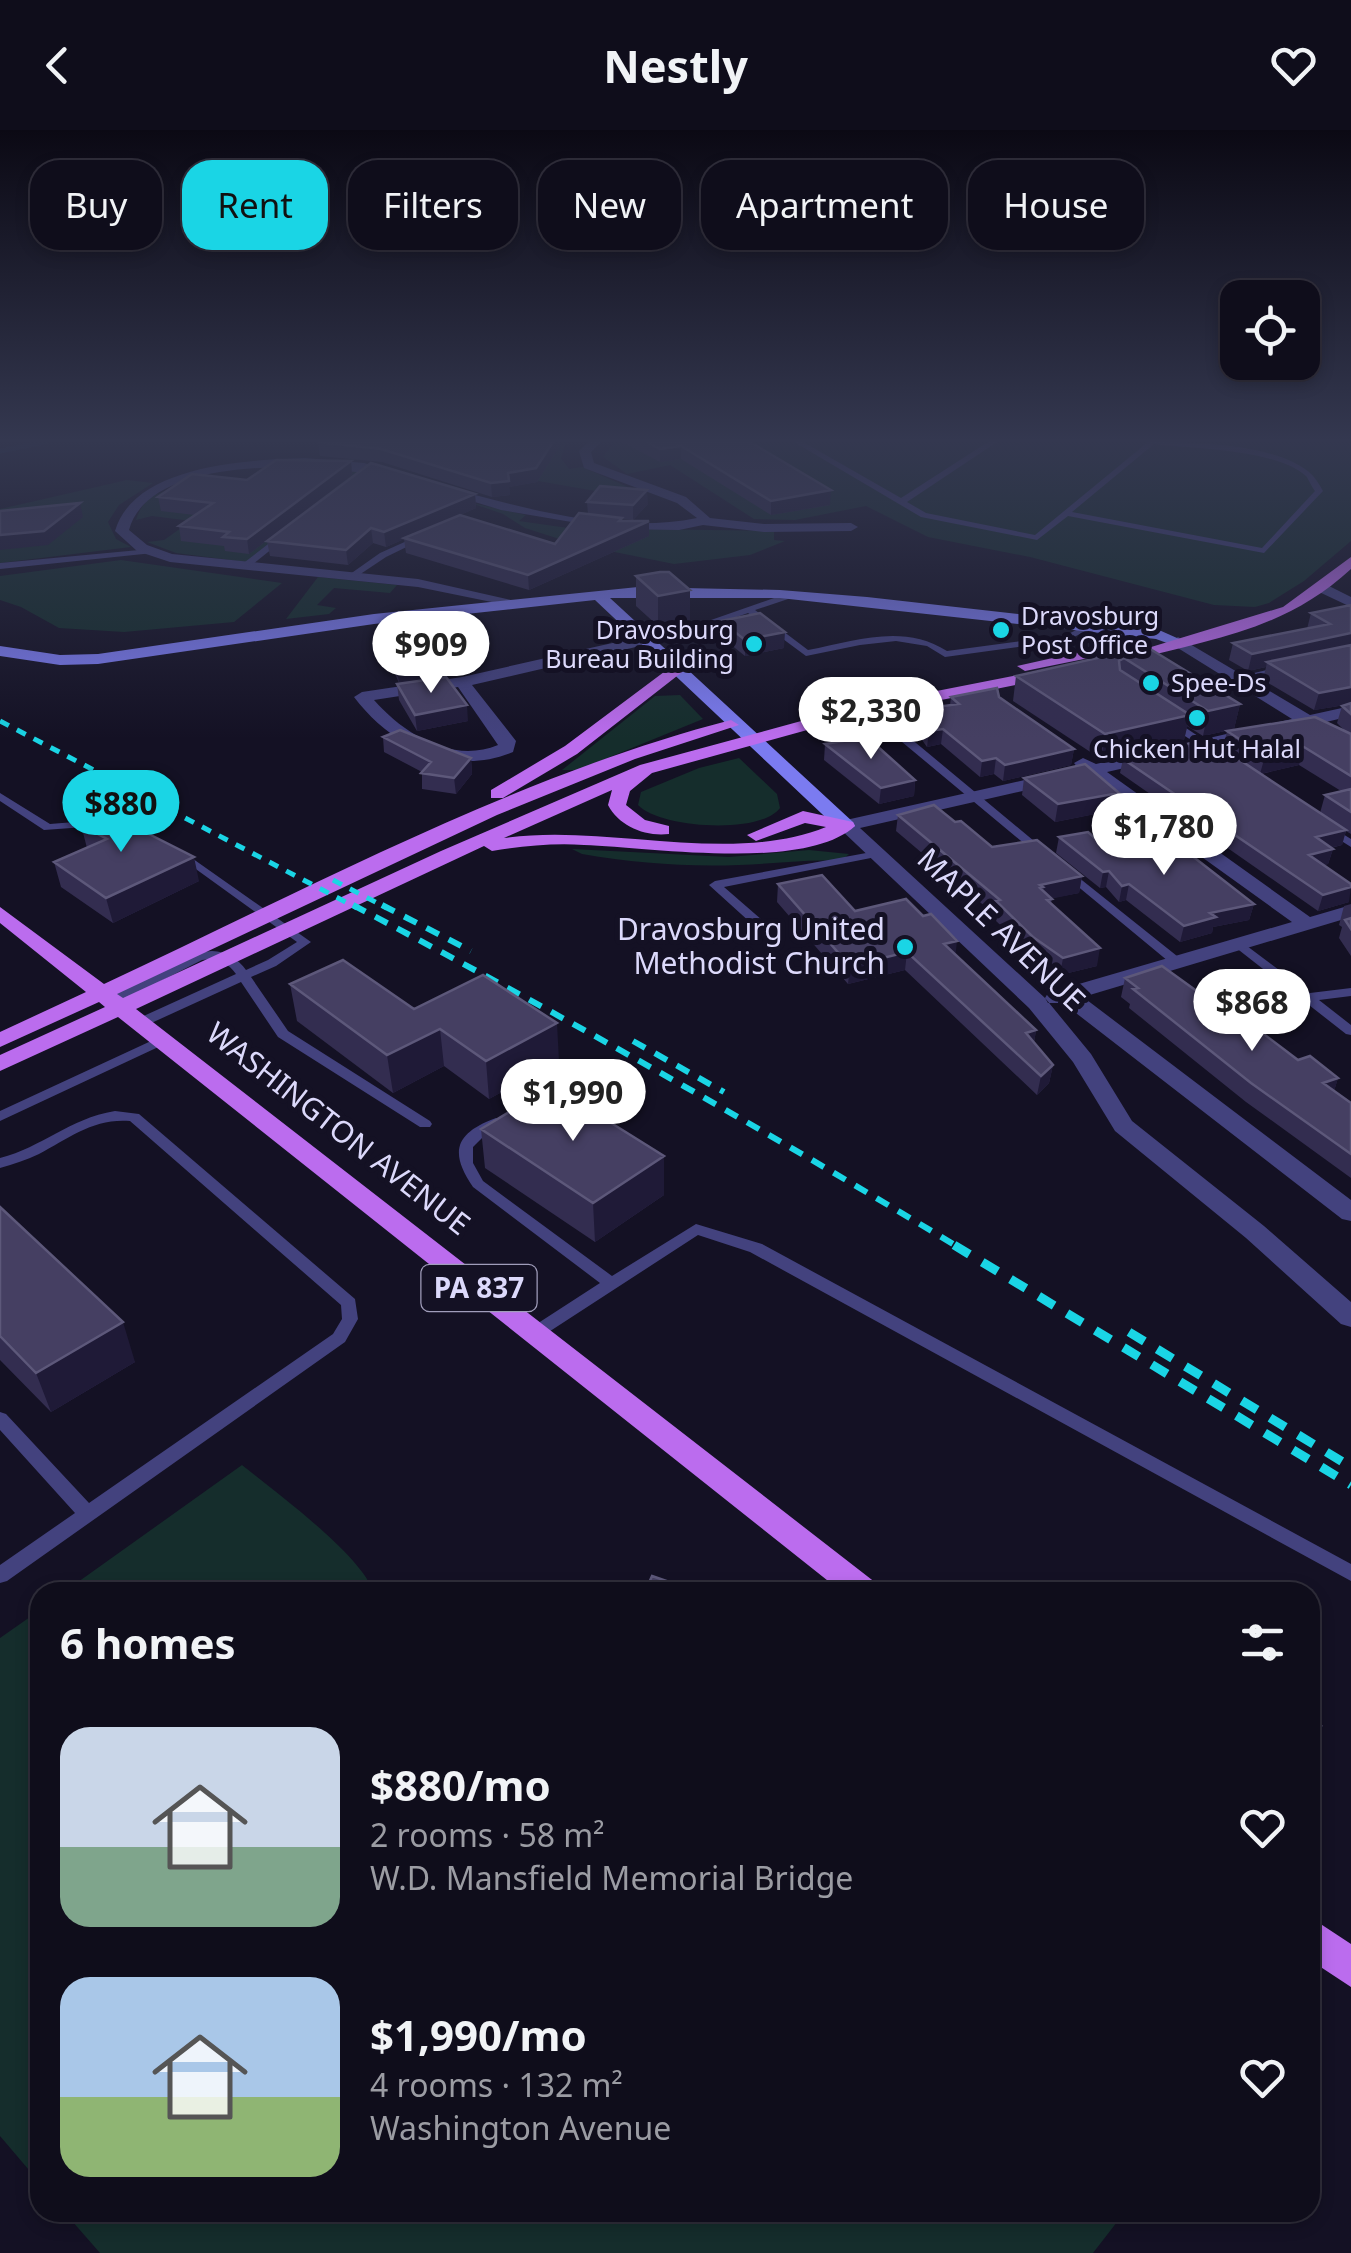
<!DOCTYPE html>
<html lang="en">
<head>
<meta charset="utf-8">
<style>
	body { margin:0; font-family:"Noto Sans",sans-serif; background:#181624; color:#f1f3f6; height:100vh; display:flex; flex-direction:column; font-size:38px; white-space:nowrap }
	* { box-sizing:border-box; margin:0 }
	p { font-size:32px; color:#9b9ca3 }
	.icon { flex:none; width:55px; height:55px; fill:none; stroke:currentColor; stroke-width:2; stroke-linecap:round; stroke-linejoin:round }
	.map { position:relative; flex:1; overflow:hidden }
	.drawer { position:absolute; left:30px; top:1452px; width:1290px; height:640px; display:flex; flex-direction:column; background:#0f0d1b; border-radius:30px; box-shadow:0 5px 15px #0003,0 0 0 2px #2f2d3a }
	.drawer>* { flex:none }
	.guide { position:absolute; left:30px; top:30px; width:1292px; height:90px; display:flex; gap:20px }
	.fabs { position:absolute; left:1220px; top:150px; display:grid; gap:20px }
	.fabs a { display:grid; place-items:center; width:100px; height:100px; border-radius:20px; background:#0f0d1b; box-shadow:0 5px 15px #0003,0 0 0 2px #2f2d3a; font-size:50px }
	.price { position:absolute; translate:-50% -85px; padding:0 22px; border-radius:35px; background:#fff; color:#222; font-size:32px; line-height:65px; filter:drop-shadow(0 2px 5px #0008) }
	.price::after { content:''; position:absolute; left:50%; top:60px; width:30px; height:22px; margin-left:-15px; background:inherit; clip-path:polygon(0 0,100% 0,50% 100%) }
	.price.selected { background:#1ad5e5; color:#111 }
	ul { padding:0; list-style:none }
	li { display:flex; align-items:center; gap:30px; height:250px; padding:0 30px }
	li span { display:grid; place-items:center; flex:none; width:280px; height:200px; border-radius:30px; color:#555 }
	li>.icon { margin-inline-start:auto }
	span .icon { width:120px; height:120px; fill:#fffc; stroke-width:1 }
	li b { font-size:42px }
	h2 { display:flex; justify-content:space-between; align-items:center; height:120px; padding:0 30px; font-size:42px }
	.pill { padding:0 35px; border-radius:30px; background:#0f0d1b; box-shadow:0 5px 15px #0003,0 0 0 2px #2f2d3a; font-size:35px; line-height:90px }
	.pill.selected { background:#1ad5e5; color:#111 }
	header { display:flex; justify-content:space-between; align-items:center; height:130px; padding:0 30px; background:#0f0d1b; font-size:45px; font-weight:700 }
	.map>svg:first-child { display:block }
	.green { fill:#152d2c }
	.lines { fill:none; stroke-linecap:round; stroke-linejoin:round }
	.stream { stroke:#162b49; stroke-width:5 }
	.service { fill:#43427e; fill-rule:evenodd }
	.minor { fill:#43427e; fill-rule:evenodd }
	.secondary { fill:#7b7bf0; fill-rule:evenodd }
	.primary { fill:#bb6cee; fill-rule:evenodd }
	.rail-far2 { stroke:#1ad5e5; stroke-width:5; stroke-dasharray:10 9; stroke-linecap:butt }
	.rail-far1 { stroke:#1ad5e5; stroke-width:6; stroke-dasharray:14 11; stroke-linecap:butt }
	.rail { stroke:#1ad5e5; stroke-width:9; stroke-dasharray:18 15; stroke-linecap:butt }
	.wall { fill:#332d50; fill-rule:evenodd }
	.shaded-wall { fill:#1f1a37 }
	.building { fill:#453f62; stroke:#5d587a; stroke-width:2.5 }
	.poi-dot { fill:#1ad5e5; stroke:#141124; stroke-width:4 }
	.labels { text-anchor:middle; stroke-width:10; stroke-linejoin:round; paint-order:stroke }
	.far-poi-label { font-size:25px; fill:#dcd9fb; stroke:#141124; text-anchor:start }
	.shield { fill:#141124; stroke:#a09dba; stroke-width:2.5 }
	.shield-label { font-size:28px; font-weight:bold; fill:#dcd9fb }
	.poi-label { font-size:30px; fill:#dcd9fb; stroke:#141124; text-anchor:end }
	.street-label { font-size:30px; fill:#dcd9fb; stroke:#141124 }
</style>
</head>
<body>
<header><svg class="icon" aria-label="back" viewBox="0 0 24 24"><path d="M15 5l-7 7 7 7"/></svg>Nestly<svg class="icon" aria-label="heart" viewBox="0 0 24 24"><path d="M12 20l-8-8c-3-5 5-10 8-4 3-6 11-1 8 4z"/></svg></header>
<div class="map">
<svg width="1351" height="2123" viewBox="0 0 1351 2123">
	<rect width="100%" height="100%" fill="#141124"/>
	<!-- green -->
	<path class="green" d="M431 312H566L561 328 569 339 582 337 637 361 601 362 498 344Z
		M614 312H1351V411L1304 451 1269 473 1255 477 1214 475 1030 427 928 407 866 376 795 390 754 389 670 335 627 344 603 327Z
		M262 337 364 341 246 432 176 423 147 412 164 410 191 391 152 386 136 390C150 342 209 366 244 355 251 352 259 346 265 342Z
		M127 350 153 353 119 375 108 392 116 409 131 417 0 433V379Z
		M468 372 526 385 519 391 568 398 774 401V410L785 411 750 425 674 434 575 414 525 398 503 384Z
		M121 430 282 453 234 492 124 502 59 498 21 477 0 470V446Z
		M318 447 397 455 390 463 334 458 317 475 336 478 329 484 286 489Z
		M680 565 703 589 578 640H562L655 566Z
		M739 628 777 664 780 678C760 705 659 698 638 675L641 662 699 638Z
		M572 719 729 727 809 720 849 724 841 731C806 729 773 734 739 735 685 737 635 733 582 724Z
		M242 1335C273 1360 364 1427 373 1462H64Z
		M40 1480V2053L0 2006V1508Z
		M65 2083H1124L1093 2123H100Z"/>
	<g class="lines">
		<!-- stream -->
		<path class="stream" d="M0 321 45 312"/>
		<!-- service -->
		<path class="service" d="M794 312H803L901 368 988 312H997L907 372 926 383 1035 405 1148 312C1193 312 1273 313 1309 342 1315 347 1319 354 1323 361L1264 423 1068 386 1037 410 921 387ZM1154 314C1194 319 1278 319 1307 347 1307 348 1314 360 1315 361L1262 418 1072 382Z
			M281 404 288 406 247 439H241V435Z
			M418 406 425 408 386 427 353 449 346 447 380 423Z
			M150 419 154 421 153 423 0 439V433Z
			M791 462 794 463V467L755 480 808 520C855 511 903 493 947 521L1066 505 1089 494 1094 497 1068 510 945 527 927 516 896 511 860 515 806 526 748 483 697 501 648 513 643 510 691 497Z
			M1284 536 1289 539 1287 541 1238 551 1233 548Z
			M1170 589 1174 590 1219 620 1210 622 1166 594 1165 592Z
			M884 593H892L1046 721V725H1038L884 597Z
			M0 663 50 694 99 690 105 693 99 696 44 700 0 671Z
			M1328 695 1351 709V717L1324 700V696Z
			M179 719 311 812 276 836 251 847 288 901 430 991 432 994 430 997H420L278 907 241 852 147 895H137L135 892 137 889 236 844C228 832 216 827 202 830L118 873H108L106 870 108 867C132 855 188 821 212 821 226 821 239 830 246 840L268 830 297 812 175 724 173 722Z
			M877 721 883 724 881 726 724 757 770 797 772 800 766 804 762 803 709 755 715 751Z
			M1068 739 1182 830V836H1174L1064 745V741Z
			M1239 810 1310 863 1351 858V866L1319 870 1351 895V905L1346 904 1235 817 1233 814Z
			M164 905 171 909 169 912 0 991V981Z
			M565 948 572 952 570 955 543 971 538 972 531 968Z
			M115 981 139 984 355 1169 358 1189 345 1212 7 1451 0 1453V1435L75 1383 0 1300V1282L6 1284 89 1373 333 1204 342 1189 341 1175 130 991C94 988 69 1008 39 1024 26 1030 14 1034 0 1038V1028C43 1017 68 989 115 981Z
			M496 988 503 992 501 995 482 1008 473 1017V1033L483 1051 612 1146 696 1094 762 1114 1351 1434V1451L750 1122 698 1105 541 1207H529L527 1203 529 1199 600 1153 473 1057C449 1022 455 1003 496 988Z"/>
		<!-- minor -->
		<path class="minor" d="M588 312H601L591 322 594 333 686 367 710 388 764 394 851 393 858 397 851 401 764 402 703 395 679 400 613 399 501 380 439 361 445 357C524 378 615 405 697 388L677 373 584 338 579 321Z
			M305 328 364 333 404 346 398 350C336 333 150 320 129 400L147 415 172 424 418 449 511 470V476L418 457 170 432 137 421 115 401C134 335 247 330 305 328Z
			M1317 455H1327L1351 467V477L1317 461Z
			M648 505 653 507V513L472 555 516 611 513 622C453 647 392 617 354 567L362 562 462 547ZM458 557 498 615C452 634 404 604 374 570Z
			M1178 507 1310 585 1351 576V586L1322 593 1351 611V623L1304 597 1107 642 1310 787 1351 775V787L1083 867 1351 1070V1091L1342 1089 1063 873H1048L1045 868 1048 863 1292 792 1089 646 860 698 1045 868 1091 924 1132 991 1264 1096 1351 1172V1197L1341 1194 1246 1108 1115 1001 1073 932 1029 878 837 696 846 690 1078 638 1074 633 1083 628 1096 634 1292 589 1173 515 1170 512Z"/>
		<!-- secondary -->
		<path class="secondary" d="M638 457 780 460 867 467 1159 500 1186 512 1178 517 1156 509 780 468H610L853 692 855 696 846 702 839 700 595 470 374 494 98 534 60 535 0 526V516L60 525 98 524 374 484Z"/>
		<!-- primary -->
		<path class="primary" d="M1351 427V439C1285 500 1212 509 1129 531L1115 528 1283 477Z
			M1138 509 1146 514 1143 517 1025 541 1017 536Z
			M672 536 686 539 577 624 503 668H491V660L565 616Z
			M1049 539 1057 544 1055 547 847 589 652 643 630 661 626 675 645 690 669 696V704C645 707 619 696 608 675L612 660 504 708C607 693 729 736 826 697L805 693 756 711 747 705 803 681 853 692 855 696C805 742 650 717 584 715 553 713 523 716 492 721L484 716 136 879 876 1453 881 1462H842L118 887 0 941V925L105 877 99 872 0 917V902L86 862 0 793V777L104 854C304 761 517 645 731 590L739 595 635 629 497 685 117 864 123 868 441 721 640 635 845 579Z
			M1310 1787 1351 1814V1857L1310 1830Z"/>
		<!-- rail-far2 -->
		<path class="rail-far2" d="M0 591 357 778
			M333 750 387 778"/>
		<!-- rail-far1 -->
		<path class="rail-far1" d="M353 775C558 883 760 997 958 1117
			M382 775 471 821
			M633 911 724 962"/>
		<!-- rail -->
		<path class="rail" d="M954 1115 1351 1355
			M1129 1202 1351 1337"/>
	</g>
	<!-- wall -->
	<path class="wall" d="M318 312H562L537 352 509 357 510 365 492 367 382 332 320 326Z
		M622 312H750L830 375 771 385 681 329 660 332Z
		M351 331 352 345 249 424 225 421 224 416 181 411 179 396 195 385 161 381 158 367Z
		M475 364 476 378 460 385 555 414 588 384 587 372 648 374 633 390 622 389V391L649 406 529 460 406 423 404 409 386 417 373 413 348 435 270 426 267 411Z
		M636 446 690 490 658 496 636 476Z
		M1351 475V704L1346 701 1342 715 1331 718 1333 719 1328 734 1324 735 1349 772 1318 781 1120 643 1123 629 1223 619 1227 601 1344 600 1337 593 1342 576 1345 575 1314 580 1263 550 1266 537 1248 541 1229 530 1233 513 1307 499 1311 483ZM1299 635 1341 661 1325 665 1320 683 1261 644Z
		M721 491 784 518 745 526 720 506Z
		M1147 517 1240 574 1234 599 1203 606 1187 596 1184 610 1101 629 1013 571 1016 546Z
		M392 525 437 547 399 553 393 539Z
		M397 554 468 591 417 601 399 570Z
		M951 567H999L1074 619 1071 635 1003 651 994 644 980 647 941 614 927 617 912 596 914 580 950 575Z
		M383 607 471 628 472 644 456 664 422 659V642L384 622Z
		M825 614 915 650 914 666 879 674 824 630Z
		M1024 648 1115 680 1055 692 1022 665Z
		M898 685 955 692 992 717 1082 746 1079 763 1052 768 1051 774 1097 836 1060 845 1030 824 993 788 994 784 896 701Z
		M81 695 150 697 152 706 199 751 113 793 61 757 54 732 87 718Z
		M1059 707 1254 774 1249 790 1213 797 1212 803 1180 812 1126 770 1119 772 1106 757 1100 758 1056 723Z
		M778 754 855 781 955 824 1036 900 1034 913 1053 935 1049 953 1037 965 905 840 848 854 777 772Z
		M1351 774V826L1339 808 1342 797 1339 795 1344 776Z
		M1125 848 1230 885 1298 930 1338 948 1334 961 1351 973V1048L1246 972 1129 878 1130 874 1121 867Z
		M290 854 414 879 559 931 489 969 444 936 393 963 297 891Z
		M481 999 664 1026V1065L595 1112 485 1038Z
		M0 1077 135 1232 51 1282 0 1230Z"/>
	<!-- shaded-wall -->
	<path class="shaded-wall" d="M553 312H562L537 352 509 357 508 343Z
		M681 316V329L660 332V319Z
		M351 331 352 345 249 424 247 409Z
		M509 351 510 365 492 367 491 353Z
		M647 360 648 374 633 390V375Z
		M831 360 830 375 771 385V371Z
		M475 364 476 378 386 417 384 402Z
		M80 373 83 387 48 415 0 420V405Z
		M622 388V402L649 391V406L529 460 528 445Z
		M371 398 373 413 348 435 346 420Z
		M690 460V490L658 496V466Z
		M785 502 784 518 745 526V510Z
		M1351 503V519L1267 532 1266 537 1248 541 1252 524Z
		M436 534 437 547 399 553 397 539Z
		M1351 557V574L1314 580 1319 563Z
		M1240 574 1234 599 1203 606 1208 581Z
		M467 575 468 591 417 601 415 585Z
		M1190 585 1184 610 1101 629 1105 604Z
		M943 599 941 614 927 617 929 601Z
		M1304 617 1299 635 1260 644 1265 626Z
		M1074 619 1071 635 1003 651 1005 635Z
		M471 628 472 644 456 664 454 648Z
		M996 628 994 644 980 647 982 631Z
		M915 650 914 666 879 674 881 658Z
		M1119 663 1115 680 1055 692 1058 674Z
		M1346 700 1342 715 1312 722 1316 707Z
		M1333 719 1328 734 1304 740 1309 725Z
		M194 727 199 751 113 793 106 768Z
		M1109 741 1106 757 1100 758 1103 742Z
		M1082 746 1079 763 1041 771 1040 755Z
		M1129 754 1126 770 1119 772 1122 756Z
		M1351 757 1349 772 1318 781 1323 765Z
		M1254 774 1249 790 1213 797 1212 803 1180 812 1184 796 1210 783Z
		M957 811 955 829 944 814Z
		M1100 818 1097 836 1060 845 1063 828Z
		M907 822 905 840 848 854 850 836Z
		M557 893 559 931 489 969 486 931Z
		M440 899 444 936 393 963 387 925Z
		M1036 900 1033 919 1026 903Z
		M1053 935 1049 953 1037 965 1041 946Z
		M1338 948 1332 968 1323 953Z
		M664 1026V1065L595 1112 593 1073Z
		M123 1192 135 1232 51 1282 36 1243Z
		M1321 1596 1310 1619V1609Z"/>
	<!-- building -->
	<path class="building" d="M318 312H553L536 338 508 343 509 351 491 353 381 319Z
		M647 312H750L831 360 771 371 681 316 660 319Z
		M276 330 351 331 247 409 223 407 229 402 179 396 213 373 158 367 192 344 247 350Z
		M371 333 475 364 384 402 371 398 346 420 267 411Z
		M600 356 647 360 633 375 587 372Z
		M80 373 44 401 0 405V381Z
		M579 383 622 388 619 391H649L528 445 404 408 460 385 555 414Z
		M660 442H669L690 460 658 466 636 446Z
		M1351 475V503L1252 524 1233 513 1330 494 1311 483Z
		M760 483 785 502 745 510 721 491Z
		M1351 515V557L1319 563 1267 532Z
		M1147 517 1240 574 1208 581 1124 528 1119 531 1120 540 1190 585 1105 604 1016 546Z
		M410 523 419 531 432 528 436 534 397 539 392 525Z
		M446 547 467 575 415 585 397 554Z
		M997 558 999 567 1074 619 1005 635 996 628 982 631 943 599 929 601 914 580 959 574 951 567Z
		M1351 573V584L1342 576Z
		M1315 587 1351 604V646L1304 617 1265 626 1227 601Z
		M400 600 471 628 454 648 421 643 431 632 383 607Z
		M867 607 915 650 881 658 825 614Z
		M1208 609 1346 700 1316 707 1333 719 1309 725 1351 754V757L1323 765 1123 629Z
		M1085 634 1119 663 1058 674 1024 648Z
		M1351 659V682L1325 665Z
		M934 675 955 692 961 691 992 717 1037 710 1082 746 1040 755 1043 757 1040 758 1052 769 1047 770 1100 818 1063 828 1033 807 996 771 1000 770 898 685Z
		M118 678 150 697 143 701 194 727 106 768 54 732 107 709 81 695Z
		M1088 702 1114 725 1169 708 1254 774 1210 783 1216 787 1184 796 1129 754 1122 756 1109 741 1103 742 1059 707Z
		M822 745 855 781 906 769 923 786 931 784 957 811 944 814 1036 900 1026 903 1053 935 1041 946 907 822 850 836 778 754Z
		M1351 788V799L1345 790Z
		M343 830 414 879 483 845 557 893 486 931 440 899 387 925 290 854Z
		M1162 836 1230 885 1236 883 1298 930 1310 926 1338 948 1323 953 1351 973V1024L1251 953 1133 859 1138 858 1125 848Z
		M552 956 664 1026 593 1073 481 999Z
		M0 1077 123 1192 36 1243 0 1206Z
		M652 1446 684 1457 682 1462H645Z
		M1310 1589 1321 1596 1310 1609Z"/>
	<!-- sky -->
	<linearGradient id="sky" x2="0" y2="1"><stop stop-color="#0b0914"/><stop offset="0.51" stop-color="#343850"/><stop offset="1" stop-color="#343850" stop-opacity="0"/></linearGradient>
	<rect width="1351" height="609" fill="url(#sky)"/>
	<!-- markers -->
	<g class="poi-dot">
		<circle cx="1001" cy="500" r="10"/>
		<circle cx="754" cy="514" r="10"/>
		<circle cx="1151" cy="553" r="10"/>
		<circle cx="1197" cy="588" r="10"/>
		<circle cx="905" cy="817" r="10"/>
	</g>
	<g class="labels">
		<!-- far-poi labels -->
		<g class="far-poi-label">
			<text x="1021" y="495">Dravosburg<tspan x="1021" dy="29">Post Office</tspan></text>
			<text x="734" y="509" text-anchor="end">Dravosburg<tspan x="734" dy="29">Bureau Building</tspan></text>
			<text x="1171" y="562">Spee-Ds</text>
			<text x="1197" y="628" text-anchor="middle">Chicken Hut Halal</text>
		</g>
		<!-- shield labels -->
		<rect class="shield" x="421.5" y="1135" width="115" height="46" rx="8"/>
		<g class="shield-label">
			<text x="479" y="1168">PA 837</text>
		</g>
		<!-- poi labels -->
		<g class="poi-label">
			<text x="885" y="810">Dravosburg United<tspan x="885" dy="34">Methodist Church</tspan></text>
		</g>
		<!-- street labels -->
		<g class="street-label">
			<text transform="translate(1001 800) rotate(44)" y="10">MAPLE AVENUE</text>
			<text transform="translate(338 999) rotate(38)" y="10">WASHINGTON AVENUE</text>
		</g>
	</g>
</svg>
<div class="fabs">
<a><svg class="icon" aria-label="locate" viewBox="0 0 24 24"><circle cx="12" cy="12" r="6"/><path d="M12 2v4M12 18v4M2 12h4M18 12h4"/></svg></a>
</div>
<b class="price" style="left:431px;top:566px">$909</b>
<b class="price" style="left:871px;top:632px">$2,330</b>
<b class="price selected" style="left:121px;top:725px">$880</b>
<b class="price" style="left:1164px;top:748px">$1,780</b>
<b class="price" style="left:1252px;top:924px">$868</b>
<b class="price" style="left:573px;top:1014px">$1,990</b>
<div class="guide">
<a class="pill">Buy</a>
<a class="pill selected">Rent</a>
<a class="pill">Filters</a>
<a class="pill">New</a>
<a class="pill">Apartment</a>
<a class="pill">House</a>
</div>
<section class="drawer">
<h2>6 homes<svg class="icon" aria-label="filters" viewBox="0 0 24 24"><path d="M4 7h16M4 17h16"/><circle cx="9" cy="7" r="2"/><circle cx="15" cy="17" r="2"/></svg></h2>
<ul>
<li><span style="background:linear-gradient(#c9d6e8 60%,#7fa58c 0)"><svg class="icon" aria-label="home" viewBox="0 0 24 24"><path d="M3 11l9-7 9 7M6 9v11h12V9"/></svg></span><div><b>$880/mo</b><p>2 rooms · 58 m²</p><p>W.D. Mansfield Memorial Bridge</p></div><svg class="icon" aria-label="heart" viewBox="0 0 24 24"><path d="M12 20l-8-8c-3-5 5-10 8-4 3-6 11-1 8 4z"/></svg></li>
<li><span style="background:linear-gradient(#a9c7e8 60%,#8fb573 0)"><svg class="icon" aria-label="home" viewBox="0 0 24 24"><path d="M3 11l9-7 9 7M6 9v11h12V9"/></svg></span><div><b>$1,990/mo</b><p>4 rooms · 132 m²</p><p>Washington Avenue</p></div><svg class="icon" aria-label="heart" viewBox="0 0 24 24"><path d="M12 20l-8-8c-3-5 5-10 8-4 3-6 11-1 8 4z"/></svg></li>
</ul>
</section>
</div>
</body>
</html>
